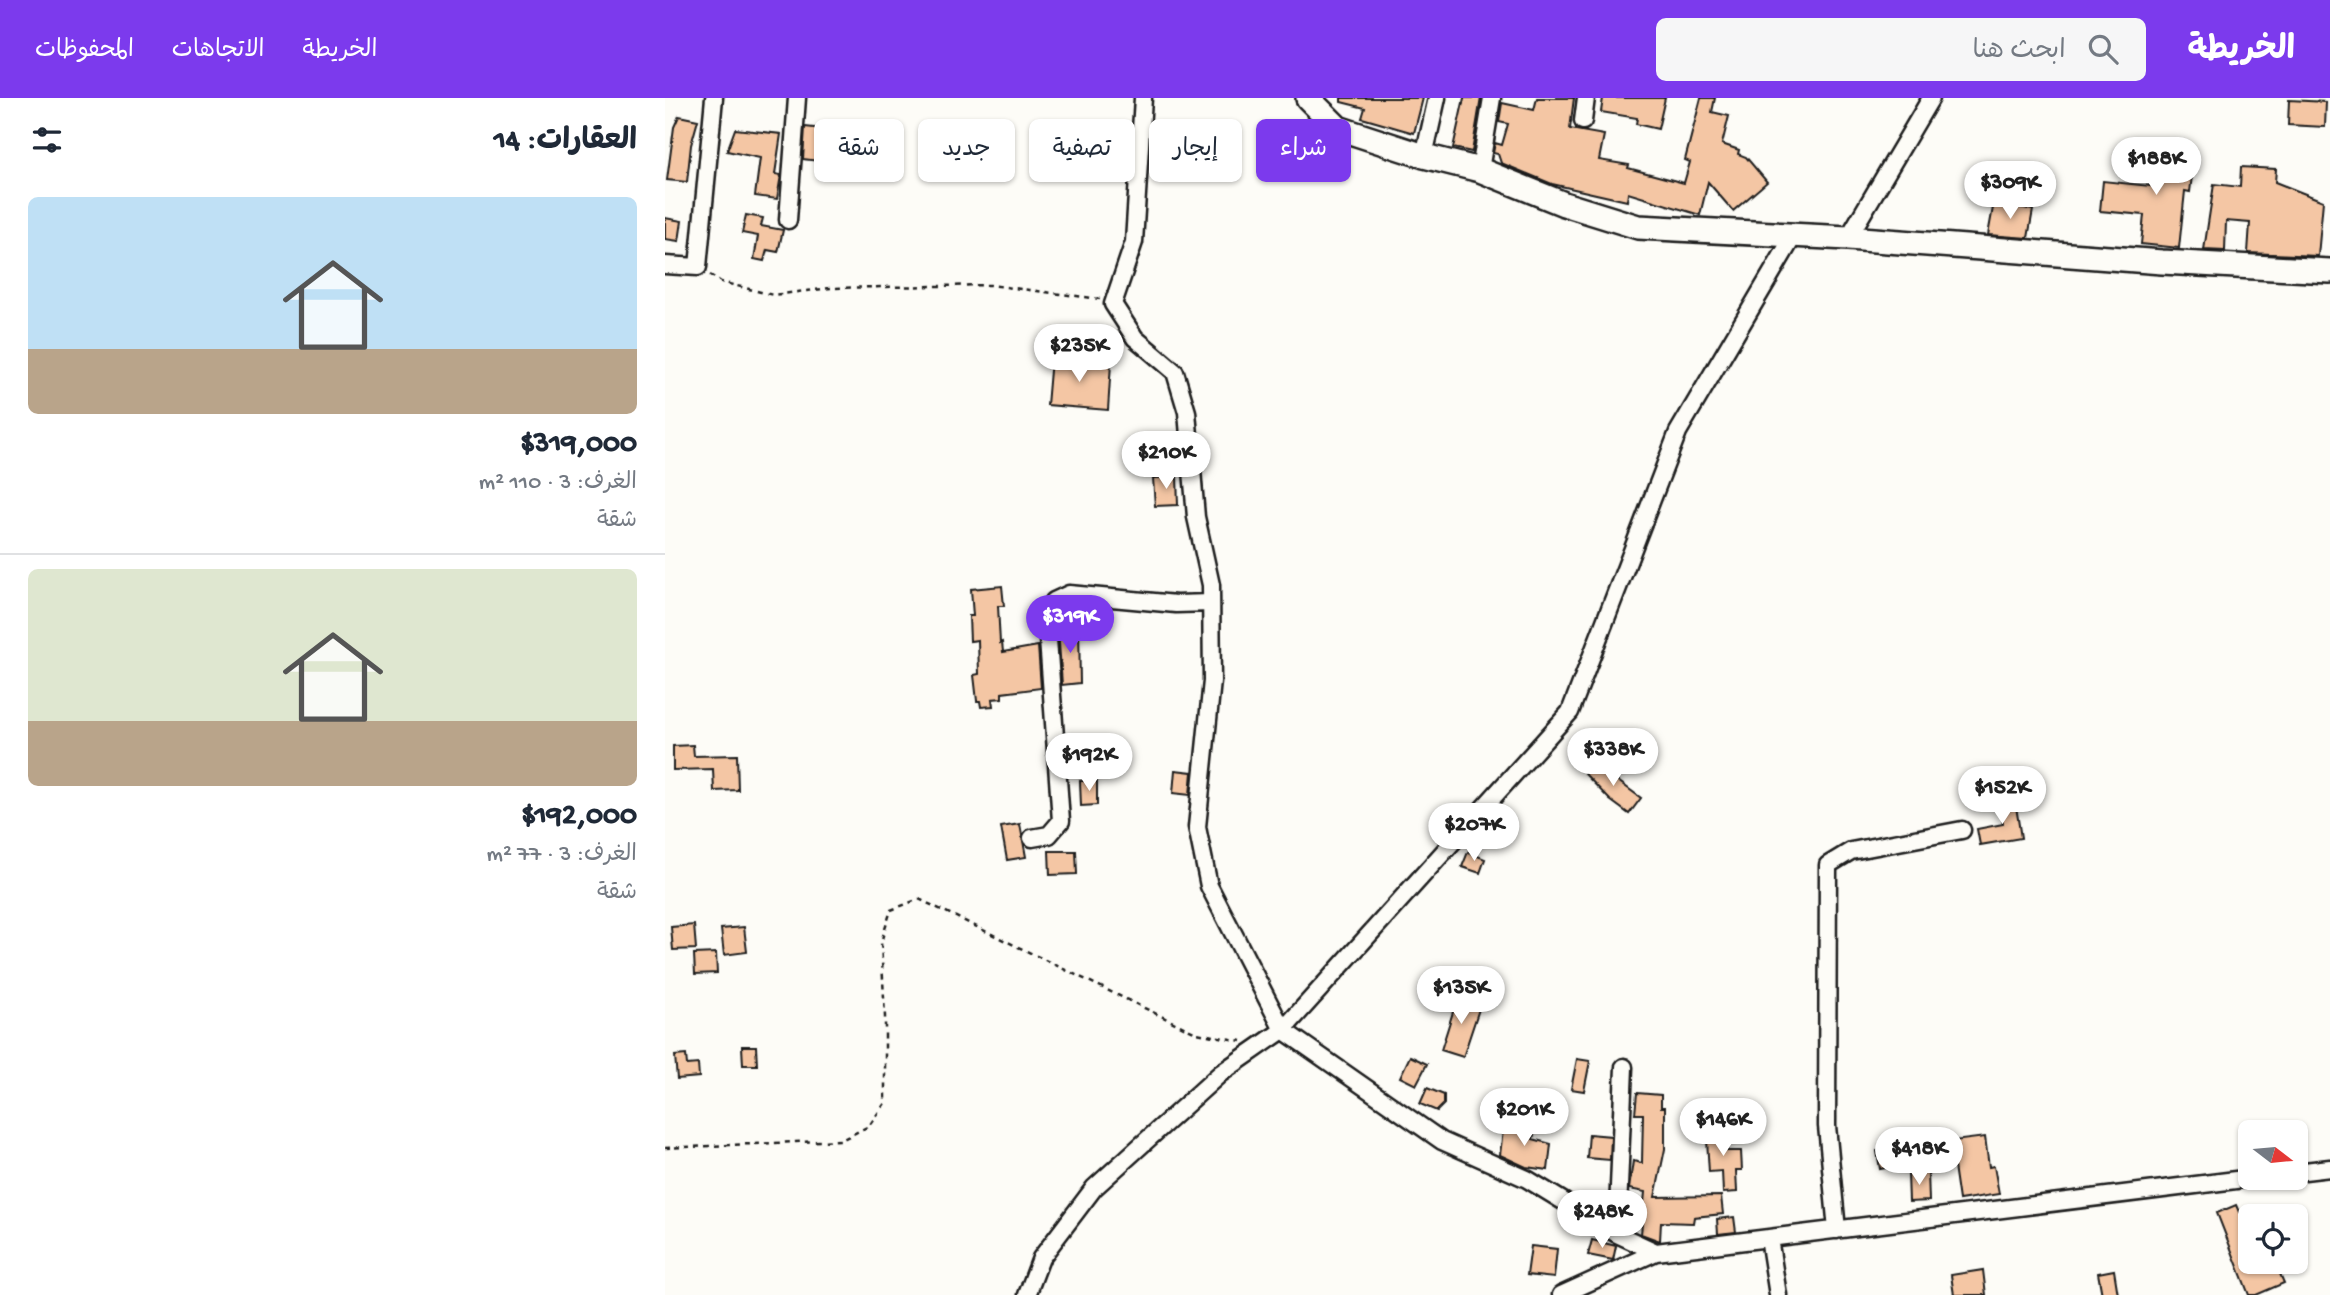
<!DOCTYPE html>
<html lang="ar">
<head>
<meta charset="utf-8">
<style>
	body { margin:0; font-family:"Gochi Hand","Playpen Sans Arabic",sans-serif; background:#f6f6f7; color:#1f2937; direction:rtl; height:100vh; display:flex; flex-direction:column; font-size:26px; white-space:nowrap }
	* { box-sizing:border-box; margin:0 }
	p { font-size:23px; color:#747a83 }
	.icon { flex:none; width:38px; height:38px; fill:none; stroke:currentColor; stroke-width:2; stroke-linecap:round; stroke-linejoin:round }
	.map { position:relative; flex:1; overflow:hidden; direction:ltr }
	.side { display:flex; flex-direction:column; background:#fff; width:665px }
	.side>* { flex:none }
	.hud { position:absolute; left:21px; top:21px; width:665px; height:63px; direction:rtl; display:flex; gap:14px }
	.needle { width:46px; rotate:106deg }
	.fabs { position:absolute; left:1573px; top:1022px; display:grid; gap:14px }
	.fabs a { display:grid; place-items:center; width:70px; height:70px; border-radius:10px; background:#fff; box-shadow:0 2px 5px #0004; font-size:35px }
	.price { position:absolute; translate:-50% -60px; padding:0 16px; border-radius:24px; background:#fff; color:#222; font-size:23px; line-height:46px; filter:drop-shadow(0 2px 4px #0008) }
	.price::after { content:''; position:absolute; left:50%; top:42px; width:21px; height:16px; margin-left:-10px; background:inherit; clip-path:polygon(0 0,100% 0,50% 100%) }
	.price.current { background:#7c3aed; color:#fff }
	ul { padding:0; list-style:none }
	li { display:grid; align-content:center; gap:14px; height:371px; padding:0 28px }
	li+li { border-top:2px solid #e0e1e3 }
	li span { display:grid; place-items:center; height:217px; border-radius:10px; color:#555 }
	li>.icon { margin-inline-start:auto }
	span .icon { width:126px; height:126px; fill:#fffc; stroke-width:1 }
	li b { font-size:30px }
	h2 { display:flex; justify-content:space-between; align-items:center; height:84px; padding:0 28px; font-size:30px }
	.chip { padding:0 24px; border-radius:10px; background:#fff; box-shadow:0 2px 5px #0004; font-size:24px; line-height:63px }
	.chip.current { background:#7c3aed; color:#fff }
	header { display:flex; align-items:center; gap:42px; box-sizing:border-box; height:98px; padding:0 35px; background:#7c3aed; color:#fff }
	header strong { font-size:33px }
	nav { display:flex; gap:38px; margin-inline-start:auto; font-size:24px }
	.search { width:490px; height:63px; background:#f6f6f7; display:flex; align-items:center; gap:18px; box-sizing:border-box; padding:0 24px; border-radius:10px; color:#747a83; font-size:26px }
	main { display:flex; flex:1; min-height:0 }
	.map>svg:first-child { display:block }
	.building { fill:#f4c6a4; stroke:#1c1c1c; stroke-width:2 }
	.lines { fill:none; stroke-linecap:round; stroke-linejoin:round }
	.street-casing { stroke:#1c1c1c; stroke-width:21 }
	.secondary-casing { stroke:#1c1c1c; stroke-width:28 }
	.path { stroke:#1c1c1c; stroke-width:2.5; stroke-dasharray:5 5; stroke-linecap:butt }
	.street { stroke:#fdfcf7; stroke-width:16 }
	.secondary { stroke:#fdfcf7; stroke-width:23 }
</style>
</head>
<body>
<header>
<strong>الخريطة</strong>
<div class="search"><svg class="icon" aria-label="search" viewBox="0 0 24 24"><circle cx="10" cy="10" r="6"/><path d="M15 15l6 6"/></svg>ابحث هنا</div>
<nav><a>الخريطة</a><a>الاتجاهات</a><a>المحفوظات</a></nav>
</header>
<main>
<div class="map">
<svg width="1665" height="1197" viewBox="0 0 1665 1197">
	<rect width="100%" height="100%" fill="#fdfcf7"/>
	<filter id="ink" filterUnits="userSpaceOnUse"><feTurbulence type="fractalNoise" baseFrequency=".0143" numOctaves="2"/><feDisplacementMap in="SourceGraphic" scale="14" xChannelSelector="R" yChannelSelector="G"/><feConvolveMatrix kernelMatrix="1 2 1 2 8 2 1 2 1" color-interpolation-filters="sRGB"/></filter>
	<g filter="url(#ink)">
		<!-- building -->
		<path class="building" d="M676 0H758L749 35 697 20 700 10 676 4Z
			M799 0H816L807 54 788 50Z
			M872 0H909L905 31 939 37 934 62 964 67 963 70 1019 85 1025 64 1020 62 1036 0H1050L1047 14 1064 18 1057 46 1074 52 1073 56 1081 59 1102 84 1068 113 1043 84 1035 117 963 95 962 103 887 86 836 65 833 56 828 55 830 45 837 47 843 26 834 24 837 5 869 12Z
			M938 0H1000L993 31 971 26 972 20 936 14Z
			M1624 2 1661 4 1660 29 1623 27Z
			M14 18 33 22 26 47 22 84 2 82 9 29Z
			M140 29 158 31V34L213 40 211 64 155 59 154 63 138 61Z
			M70 31 116 36 110 76 116 77 112 101 90 98 95 60 62 53Z
			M1490 48 1530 53 1525 94 1520 93 1514 150 1476 146 1479 117 1435 113 1438 83 1485 88Z
			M1576 69 1611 71 1610 84 1658 103 1653 158 1583 155 1585 125 1561 123 1560 153 1539 152 1549 86 1575 89Z
			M1329 104 1368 112 1363 140 1323 137Z
			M81 117 98 120 96 128 118 132 113 154 102 152 99 163 89 161 93 138 77 135Z
			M0 120 17 123 14 143 0 141Z
			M386 261 446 265 443 312 382 307Z
			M512 379 513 407 490 408 488 380Z
			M337 488 339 508H333L335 545 337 544 338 554 373 548 376 590 337 595V600L327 601 328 608 316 609 315 603H312L309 577 314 576 313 542 305 543 304 518H308L306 491Z
			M393 530H414L415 585 397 587Z
			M28 647 29 658 72 657 73 692 49 693 48 671 8 672V648Z
			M933 663 953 683 976 700 964 716 945 702 920 676Z
			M510 672 527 674 525 697 508 695Z
			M415 683H432V707L416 708Z
			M1350 702 1356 740 1315 747 1312 731 1338 726 1335 704Z
			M355 726 361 759 342 762 336 729Z
			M384 753H411L412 776 385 777Z
			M803 754 820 761 815 775 797 769Z
			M29 827 31 851 8 852 6 829Z
			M79 829 82 854 59 857 56 831Z
			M51 855 52 875 30 876 29 856Z
			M793 898 816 905 798 959 776 952Z
			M77 948H91L92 967H78Z
			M21 957 22 967 33 966 34 979 12 981 10 958Z
			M745 958 762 966 751 987 735 979Z
			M912 961 925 963 919 993 906 991Z
			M762 990 779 997V1006L772 1013 755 1006Z
			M972 995 996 997V1009H1000V1051L990 1099 1056 1098 1058 1116 1029 1119 1028 1125 996 1124 995 1143 976 1136 980 1094 964 1091 968 1063 977 1065 978 1016H970Z
			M839 1024 855 1026 854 1030 862 1031V1036L869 1037 868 1041 886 1046 883 1072 861 1069 835 1057Z
			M1037 1031H1062V1053H1076L1077 1072H1071L1072 1094 1058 1095 1057 1073 1044 1074 1042 1042 1037 1043Z
			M924 1036 946 1038 945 1062 922 1060Z
			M1320 1039 1324 1069 1329 1068 1334 1096 1294 1102 1289 1068 1284 1069 1280 1044Z
			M1234 1049 1237 1067 1215 1071 1212 1053Z
			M1263 1074 1264 1103 1244 1104 1243 1075Z
			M1571 1107 1586 1142V1164H1610L1619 1185 1591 1197H1584L1552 1115Z
			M1069 1119 1071 1134 1053 1136 1052 1121Z
			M927 1142 951 1148 948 1162 923 1157Z
			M866 1148 892 1151 889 1180 862 1177Z
			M1318 1172 1321 1197H1289L1286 1177Z
			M1449 1172 1453 1197H1437L1433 1175Z"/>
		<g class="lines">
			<defs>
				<path id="street" d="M478 0 469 144 448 206 470 240 510 274 522 314 531 419 546 487 547 583 532 729 544 788 618 932 777 1043 862 1081 952 1136 991 1154 1587 1080
					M918 23 921 0
					M759 58 772 0
					M815 72 827 0
					M123 122 132 0
					M1183 140 1266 0
					M0 167 33 169 49 0
					M367 740 384 737 396 723 382 527 389 503 404 496 511 506 546 505
					M1631 1074 1665 1070
					M1172 1132 1162 1028 1163 767 1186 753 1297 732
					M952 1136 959 969
					M1104 1140 1113 1197
					M362 1197 376 1160 429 1090 556 975 618 932 905 614 1013 334 1128 139
					M896 1197 991 1154"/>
				<path id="secondary" d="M643 0 673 30 759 58 815 72 899 106 973 129 1183 140 1497 164 1665 173"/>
			</defs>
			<!-- street casing -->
			<use href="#street" class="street-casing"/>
			<!-- secondary casing -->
			<use href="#secondary" class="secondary-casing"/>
			<!-- path -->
			<path class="path" d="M45 177 56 184 108 197 166 190 325 187 435 201
				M0 1050 176 1042 204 1028 220 1005V919L216 844 226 812 254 801 531 935 577 943"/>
			<!-- street -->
			<use href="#street" class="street"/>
			<!-- secondary -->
			<use href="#secondary" class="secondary"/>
		</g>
	</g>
</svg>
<div class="fabs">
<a><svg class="needle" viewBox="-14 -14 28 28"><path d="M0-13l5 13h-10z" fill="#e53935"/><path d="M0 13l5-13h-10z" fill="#747a83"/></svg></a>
<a><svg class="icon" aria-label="locate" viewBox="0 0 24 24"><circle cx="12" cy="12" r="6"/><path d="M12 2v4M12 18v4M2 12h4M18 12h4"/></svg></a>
</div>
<b class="price" style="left:1491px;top:99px">$188K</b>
<b class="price" style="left:1345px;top:123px">$309K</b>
<b class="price" style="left:414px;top:286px">$235K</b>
<b class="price" style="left:501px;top:393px">$210K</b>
<b class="price current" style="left:405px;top:557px">$319K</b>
<b class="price" style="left:948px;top:690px">$338K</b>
<b class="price" style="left:424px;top:695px">$192K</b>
<b class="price" style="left:1337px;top:728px">$152K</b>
<b class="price" style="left:809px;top:765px">$207K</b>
<b class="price" style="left:796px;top:928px">$135K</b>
<b class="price" style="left:859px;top:1050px">$201K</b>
<b class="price" style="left:1058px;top:1060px">$146K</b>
<b class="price" style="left:1254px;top:1089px">$418K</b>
<b class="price" style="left:937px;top:1152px">$248K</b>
<div class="hud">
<a class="chip current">شراء</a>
<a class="chip">إيجار</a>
<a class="chip">تصفية</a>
<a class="chip">جديد</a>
<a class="chip">شقة</a>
</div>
</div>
<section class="side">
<h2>العقارات: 14<svg class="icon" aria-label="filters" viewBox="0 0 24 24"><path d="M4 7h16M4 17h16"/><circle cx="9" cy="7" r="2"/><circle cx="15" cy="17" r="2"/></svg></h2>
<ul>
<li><span style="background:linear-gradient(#bfe0f5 70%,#b9a48a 0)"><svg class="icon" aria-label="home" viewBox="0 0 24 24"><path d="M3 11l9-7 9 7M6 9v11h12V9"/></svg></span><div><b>$319,000</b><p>الغرف: 3 · 110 m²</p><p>شقة</p></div></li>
<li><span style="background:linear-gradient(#dfe7d0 70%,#b9a48a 0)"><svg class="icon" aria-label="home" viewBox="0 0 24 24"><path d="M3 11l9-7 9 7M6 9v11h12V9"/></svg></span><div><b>$192,000</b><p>الغرف: 3 · 77 m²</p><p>شقة</p></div></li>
</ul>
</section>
</main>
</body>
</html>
